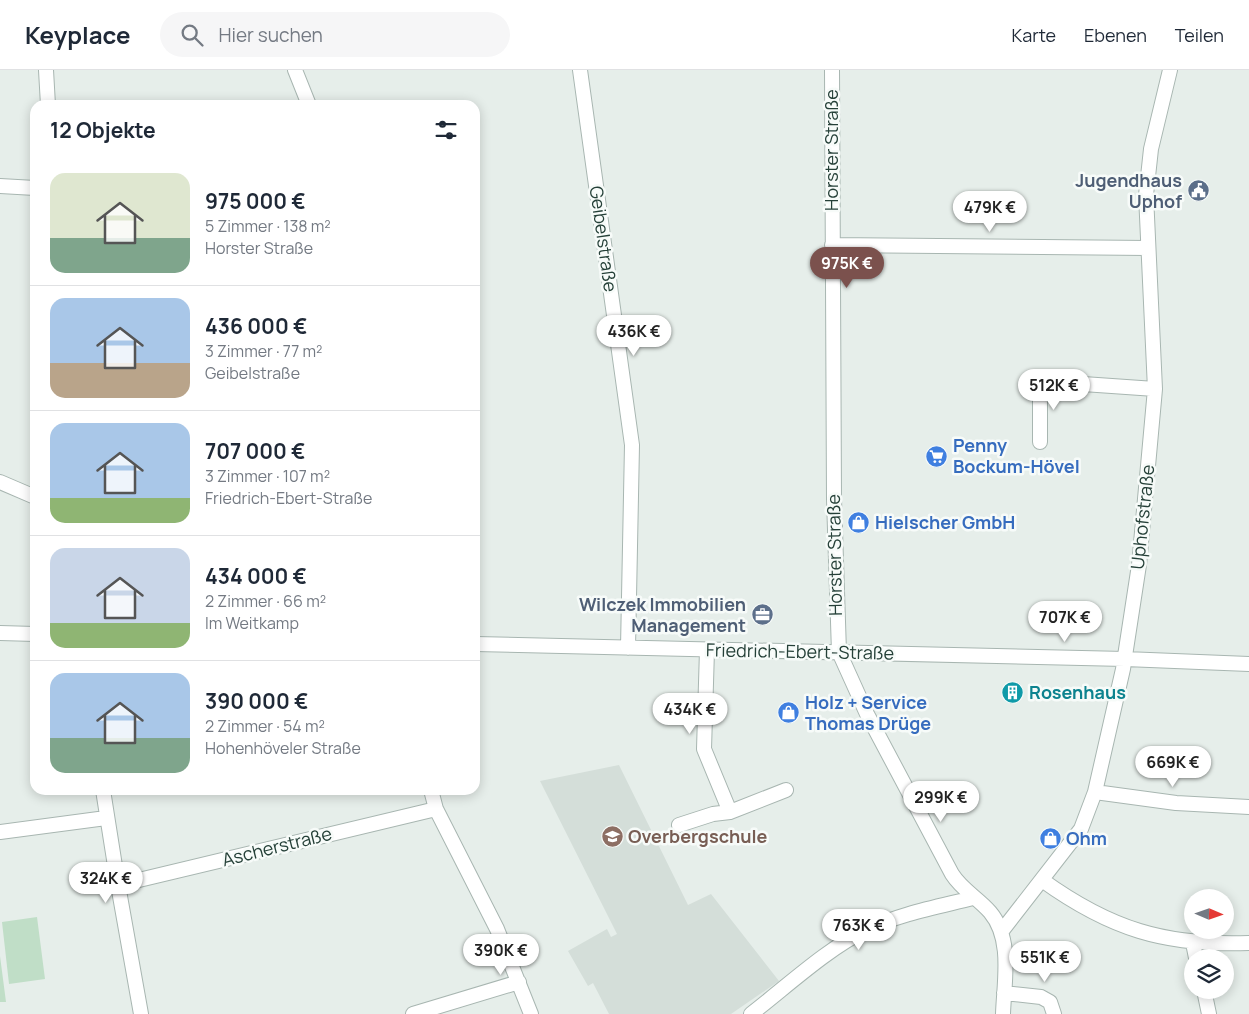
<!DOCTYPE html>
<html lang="de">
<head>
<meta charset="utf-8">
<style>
	body { margin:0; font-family:Manrope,sans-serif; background:#f6f6f7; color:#1f2937; height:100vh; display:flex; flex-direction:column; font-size:19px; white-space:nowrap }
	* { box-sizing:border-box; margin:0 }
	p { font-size:16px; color:#747a83 }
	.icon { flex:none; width:28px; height:28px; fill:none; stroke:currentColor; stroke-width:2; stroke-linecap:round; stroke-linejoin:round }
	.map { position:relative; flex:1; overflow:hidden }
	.sheet { position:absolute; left:30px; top:30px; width:450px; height:695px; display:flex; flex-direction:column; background:#fff; border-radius:15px; box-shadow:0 2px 12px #0003 }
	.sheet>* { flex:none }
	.needle { width:32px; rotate:92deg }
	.buttons { position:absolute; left:1184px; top:819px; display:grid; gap:10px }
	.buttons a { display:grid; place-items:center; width:50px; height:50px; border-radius:50%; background:#fff; box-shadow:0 2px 12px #0003; font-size:25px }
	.price { position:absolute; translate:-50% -42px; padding:0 11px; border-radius:18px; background:#fff; color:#222; font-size:16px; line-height:32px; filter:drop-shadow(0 1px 2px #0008) }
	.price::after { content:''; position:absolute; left:50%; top:30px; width:15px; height:11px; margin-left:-8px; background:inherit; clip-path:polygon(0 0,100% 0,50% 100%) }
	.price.active { background:#7b514d; color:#fff }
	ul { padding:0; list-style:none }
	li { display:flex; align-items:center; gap:15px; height:125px; padding:0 20px }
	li+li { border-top:1px solid #e0e1e3 }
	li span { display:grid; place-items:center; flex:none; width:140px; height:100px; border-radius:15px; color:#555 }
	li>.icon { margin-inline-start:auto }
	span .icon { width:60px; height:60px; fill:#fffc; stroke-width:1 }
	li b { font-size:21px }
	h2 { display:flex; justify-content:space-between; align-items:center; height:60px; padding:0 20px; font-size:21px }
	header { display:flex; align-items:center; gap:30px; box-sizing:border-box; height:70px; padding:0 25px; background:#fff; border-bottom:1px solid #e0e1e3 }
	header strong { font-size:24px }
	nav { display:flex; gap:28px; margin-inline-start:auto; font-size:18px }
	.search { width:350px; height:45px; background:#f6f6f7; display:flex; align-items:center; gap:12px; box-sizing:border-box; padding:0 18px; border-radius:28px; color:#747a83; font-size:19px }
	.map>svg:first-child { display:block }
	.built { fill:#d4ded9 }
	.green { fill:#c0dec7 }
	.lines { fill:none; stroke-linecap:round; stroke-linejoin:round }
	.minor-casing { stroke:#a8b6b1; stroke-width:16 }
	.minor { stroke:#fff; stroke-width:14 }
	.labels { text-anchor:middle; stroke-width:5; stroke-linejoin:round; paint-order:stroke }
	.street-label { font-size:18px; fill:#254038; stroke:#f7fbf9 }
	.service-label { font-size:18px; font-weight:bold; fill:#4e5e75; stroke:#f7fbf9; text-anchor:end }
	.shop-label { font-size:18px; font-weight:bold; fill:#366cbe; stroke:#f7fbf9; text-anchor:start }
	.culture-label { font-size:18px; font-weight:bold; fill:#0d838f; stroke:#f7fbf9; text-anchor:start }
	.education-label { font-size:18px; font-weight:bold; fill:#785e54; stroke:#f7fbf9; text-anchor:start }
</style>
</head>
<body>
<header>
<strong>Keyplace</strong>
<div class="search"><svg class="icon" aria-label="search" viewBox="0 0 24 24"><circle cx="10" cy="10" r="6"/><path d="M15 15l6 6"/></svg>Hier suchen</div>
<nav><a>Karte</a><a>Ebenen</a><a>Teilen</a></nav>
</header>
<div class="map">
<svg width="1249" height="944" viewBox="0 0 1249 944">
	<rect width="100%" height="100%" fill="#e6eeea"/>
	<!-- built -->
	<path class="built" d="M619 695 688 835 711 824 779 911 731 944H609L593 913 588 916 568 881 607 859 611 867 617 864 540 711Z"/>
	<!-- green -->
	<path class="green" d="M37 847 45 909 9 914 2 852Z
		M0 886 6 932H0Z"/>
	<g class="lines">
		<defs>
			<path id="minor" d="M46 0 48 35
				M295 0 309 35
				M580 0 632 375 628 578
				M832 0 834 429 839 582 867 644 952 804C962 820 978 828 990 842 1013 869 1004 912 1003 944
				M0 116 35 118
				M832 175 1148 178
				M1040 372V311L1155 319
				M0 412 35 427
				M0 563 35 564
				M475 574 1125 589 1249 594
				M707 580 704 679 730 742
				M103 720 118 815 141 944
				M431 720 436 739 497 859 531 944
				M1095 722 1176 733 1249 737
				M679 755 713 744 730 742 786 720
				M0 762 106 748
				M1042 810C1110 859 1165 876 1249 873
				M118 815 436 739
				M1001 862 1081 759 1095 722 1123 599 1139 495 1155 319 1146 125 1151 79 1170 0
				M1193 873 1196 888
				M1204 920 1209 944
				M1004 923 1041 927 1050 932 1054 944
				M413 944 519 912
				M751 944C785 918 828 878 866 860 899 844 937 837 973 828"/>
		</defs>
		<!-- minor casing -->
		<use href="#minor" class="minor-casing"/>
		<!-- minor -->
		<use href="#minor" class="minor"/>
	</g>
	<!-- icons -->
	<defs>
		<symbol id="civic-disc" viewBox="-11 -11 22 22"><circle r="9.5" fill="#5c6f8a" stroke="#f7fbf9"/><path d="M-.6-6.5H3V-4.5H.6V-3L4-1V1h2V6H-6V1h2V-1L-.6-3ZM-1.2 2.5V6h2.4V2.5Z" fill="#fff"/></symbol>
		<symbol id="supermarket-disc" viewBox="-11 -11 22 22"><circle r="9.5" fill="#3f7fe0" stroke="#f7fbf9"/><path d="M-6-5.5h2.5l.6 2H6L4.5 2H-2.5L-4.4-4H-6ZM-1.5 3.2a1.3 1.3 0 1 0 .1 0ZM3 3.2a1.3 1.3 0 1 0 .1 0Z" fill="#fff"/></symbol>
		<symbol id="shop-disc" viewBox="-11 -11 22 22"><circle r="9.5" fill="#3f7fe0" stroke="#f7fbf9"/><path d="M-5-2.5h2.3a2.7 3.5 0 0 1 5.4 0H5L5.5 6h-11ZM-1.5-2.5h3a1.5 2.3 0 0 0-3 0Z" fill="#fff"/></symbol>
		<symbol id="office-disc" viewBox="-11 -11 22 22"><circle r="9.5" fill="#5c6f8a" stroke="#f7fbf9"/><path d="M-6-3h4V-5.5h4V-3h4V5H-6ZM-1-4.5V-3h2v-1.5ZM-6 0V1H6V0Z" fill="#fff"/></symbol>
		<symbol id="building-disc" viewBox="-11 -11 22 22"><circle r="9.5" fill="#0f9aa8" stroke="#f7fbf9"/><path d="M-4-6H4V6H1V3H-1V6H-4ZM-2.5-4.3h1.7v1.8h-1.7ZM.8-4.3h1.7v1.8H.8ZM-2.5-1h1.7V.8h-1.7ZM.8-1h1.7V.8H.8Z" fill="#fff"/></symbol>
		<symbol id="school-disc" viewBox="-11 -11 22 22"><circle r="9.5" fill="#8d6e63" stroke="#f7fbf9"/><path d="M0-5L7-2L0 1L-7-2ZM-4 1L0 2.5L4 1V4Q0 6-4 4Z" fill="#fff"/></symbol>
	</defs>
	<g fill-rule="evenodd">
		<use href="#civic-disc" x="1186" y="108" width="25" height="25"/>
		<use href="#supermarket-disc" x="924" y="374" width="25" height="25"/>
		<use href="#shop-disc" x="846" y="440" width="25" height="25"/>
		<use href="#office-disc" x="750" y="532" width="25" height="25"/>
		<use href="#building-disc" x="1000" y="610" width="25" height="25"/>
		<use href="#shop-disc" x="776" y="630" width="25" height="25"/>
		<use href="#school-disc" x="600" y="754" width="25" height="25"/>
		<use href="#shop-disc" x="1038" y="756" width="25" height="25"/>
	</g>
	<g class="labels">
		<!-- street labels -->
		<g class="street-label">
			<text transform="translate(832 80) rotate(-90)" y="6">Horster Straße</text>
			<text transform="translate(603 169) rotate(82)" y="6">Geibelstraße</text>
			<text transform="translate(1143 447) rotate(-84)" y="6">Uphofstraße</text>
			<text transform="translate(835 485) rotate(-91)" y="6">Horster Straße</text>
			<text transform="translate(800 582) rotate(1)" y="6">Friedrich-Ebert-Straße</text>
			<text transform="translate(277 777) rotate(-14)" y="6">Ascherstraße</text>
		</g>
		<!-- service labels -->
		<g class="service-label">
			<text x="1182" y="117">Jugendhaus<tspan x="1182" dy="21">Uphof</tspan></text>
			<text x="746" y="541">Wilczek Immobilien<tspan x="746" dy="21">Management</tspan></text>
		</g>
		<!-- shop labels -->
		<g class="shop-label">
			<text x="953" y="382">Penny<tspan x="953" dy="21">Bockum-Hövel</tspan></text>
			<text x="875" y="459">Hielscher GmbH</text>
			<text x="805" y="639">Holz + Service<tspan x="805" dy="21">Thomas Drüge</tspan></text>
			<text x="1066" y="775">Ohm</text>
		</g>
		<!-- culture labels -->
		<g class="culture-label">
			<text x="1029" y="629">Rosenhaus</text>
		</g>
		<!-- education labels -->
		<g class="education-label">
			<text x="628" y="773">Overbergschule</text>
		</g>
	</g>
</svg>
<div class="buttons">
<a><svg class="needle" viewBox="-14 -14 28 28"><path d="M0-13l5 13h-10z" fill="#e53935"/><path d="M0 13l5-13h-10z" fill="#747a83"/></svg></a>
<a><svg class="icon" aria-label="layers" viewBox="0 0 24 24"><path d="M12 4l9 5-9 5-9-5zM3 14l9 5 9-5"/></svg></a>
</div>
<b class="price" style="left:990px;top:163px">479K €</b>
<b class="price active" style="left:847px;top:219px">975K €</b>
<b class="price" style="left:634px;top:287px">436K €</b>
<b class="price" style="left:1054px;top:341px">512K €</b>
<b class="price" style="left:1065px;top:573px">707K €</b>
<b class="price" style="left:690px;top:665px">434K €</b>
<b class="price" style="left:1173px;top:718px">669K €</b>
<b class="price" style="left:941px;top:753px">299K €</b>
<b class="price" style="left:106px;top:834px">324K €</b>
<b class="price" style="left:859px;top:881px">763K €</b>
<b class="price" style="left:501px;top:906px">390K €</b>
<b class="price" style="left:1045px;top:913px">551K €</b>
<section class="sheet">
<h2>12 Objekte<svg class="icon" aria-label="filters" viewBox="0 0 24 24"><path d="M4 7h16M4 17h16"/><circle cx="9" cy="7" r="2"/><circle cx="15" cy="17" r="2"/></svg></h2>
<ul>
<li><span style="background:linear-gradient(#dfe7d0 65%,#7fa58c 0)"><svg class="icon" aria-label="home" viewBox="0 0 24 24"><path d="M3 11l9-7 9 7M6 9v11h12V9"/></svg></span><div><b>975 000 €</b><p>5 Zimmer · 138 m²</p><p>Horster Straße</p></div></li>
<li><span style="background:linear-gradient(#a9c7e8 65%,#b9a48a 0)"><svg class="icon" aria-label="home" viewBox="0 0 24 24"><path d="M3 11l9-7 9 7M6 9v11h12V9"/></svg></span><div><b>436 000 €</b><p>3 Zimmer · 77 m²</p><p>Geibelstraße</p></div></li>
<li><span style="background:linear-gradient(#a9c7e8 75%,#8fb573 0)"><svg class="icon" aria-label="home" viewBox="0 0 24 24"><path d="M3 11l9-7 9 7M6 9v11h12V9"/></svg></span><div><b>707 000 €</b><p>3 Zimmer · 107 m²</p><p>Friedrich-Ebert-Straße</p></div></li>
<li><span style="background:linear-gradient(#c9d6e8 75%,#8fb573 0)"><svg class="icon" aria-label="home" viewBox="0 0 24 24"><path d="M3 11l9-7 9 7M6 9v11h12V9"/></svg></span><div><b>434 000 €</b><p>2 Zimmer · 66 m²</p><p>Im Weitkamp</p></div></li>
<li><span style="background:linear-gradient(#a9c7e8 65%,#7fa58c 0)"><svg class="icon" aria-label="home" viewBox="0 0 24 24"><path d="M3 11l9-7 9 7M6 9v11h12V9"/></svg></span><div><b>390 000 €</b><p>2 Zimmer · 54 m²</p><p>Hohenhöveler Straße</p></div></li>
</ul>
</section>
</div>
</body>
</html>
